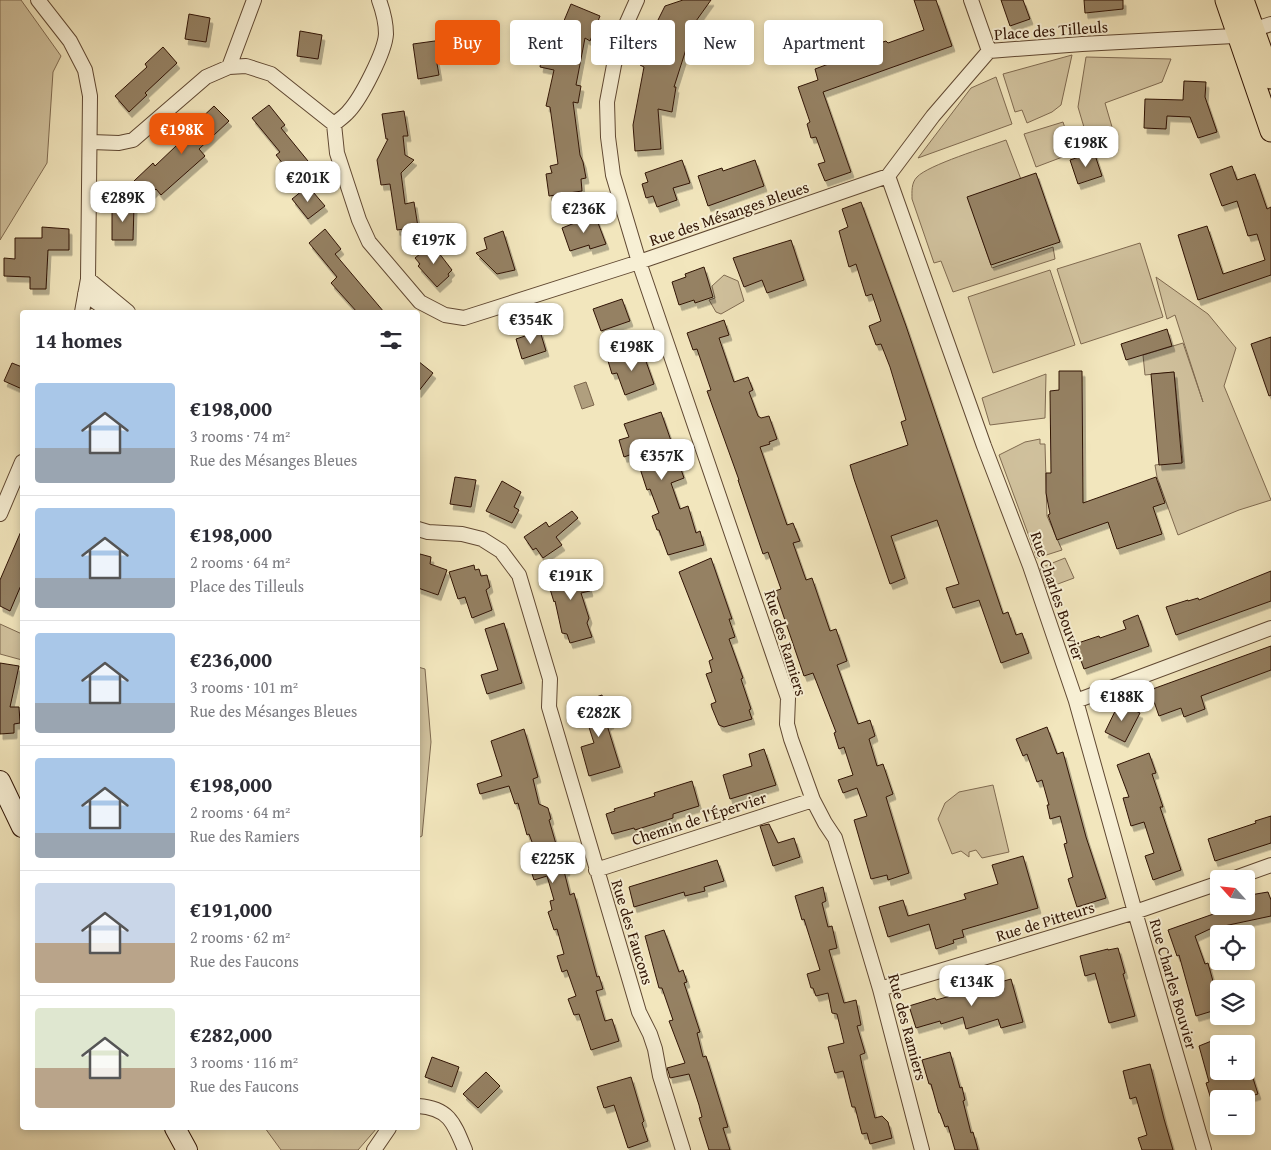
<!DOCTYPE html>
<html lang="en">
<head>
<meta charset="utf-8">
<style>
	body { margin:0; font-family:"Gentium Book Plus",serif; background:#f7f7f7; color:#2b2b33; height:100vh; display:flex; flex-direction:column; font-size:19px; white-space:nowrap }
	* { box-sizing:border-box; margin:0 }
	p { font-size:16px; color:#7c7c81 }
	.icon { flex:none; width:28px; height:28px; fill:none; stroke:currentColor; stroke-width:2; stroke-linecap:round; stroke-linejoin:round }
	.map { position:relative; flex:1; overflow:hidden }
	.sheet { position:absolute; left:20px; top:310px; width:400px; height:820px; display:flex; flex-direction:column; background:#fff; border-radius:5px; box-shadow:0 2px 8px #0003 }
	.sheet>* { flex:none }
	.hud { position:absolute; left:435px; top:20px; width:475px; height:45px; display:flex; gap:10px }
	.needle { width:32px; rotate:297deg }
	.buttons { position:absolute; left:1210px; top:870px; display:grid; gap:10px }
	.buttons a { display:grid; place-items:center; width:45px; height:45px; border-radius:5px; background:#fff; box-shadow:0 2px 8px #0003; font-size:25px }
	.price { position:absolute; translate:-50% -42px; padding:0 11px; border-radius:10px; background:#fff; color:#222; font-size:16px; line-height:32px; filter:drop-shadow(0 1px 2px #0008) }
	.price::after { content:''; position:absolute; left:50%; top:30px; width:15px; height:11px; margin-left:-8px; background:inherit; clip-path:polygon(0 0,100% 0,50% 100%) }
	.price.on { background:#ea580c; color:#fff }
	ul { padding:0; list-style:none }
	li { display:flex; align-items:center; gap:15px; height:125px; padding:0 15px }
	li+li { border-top:1px solid #e1e1e2 }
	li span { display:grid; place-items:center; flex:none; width:140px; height:100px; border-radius:5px; color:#555 }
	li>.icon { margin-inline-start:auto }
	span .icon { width:60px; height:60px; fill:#fffc; stroke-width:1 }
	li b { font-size:21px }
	h2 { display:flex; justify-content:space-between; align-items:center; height:60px; padding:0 15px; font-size:21px }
	.tag { padding:0 18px; border-radius:5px; background:#fff; box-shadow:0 2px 8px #0003; font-size:18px; line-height:45px }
	.tag.on { background:#ea580c; color:#fff }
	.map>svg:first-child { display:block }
	.green { fill:#d1c29e; stroke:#806b51 }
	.water { fill:#b09f7e; stroke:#7d674d }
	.building { fill:#958164; stroke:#301404; filter:url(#shadow) }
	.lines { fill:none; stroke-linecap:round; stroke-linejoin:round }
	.street-casing { stroke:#604832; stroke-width:16 }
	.secondary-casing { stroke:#301404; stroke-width:22 }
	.primary-casing { stroke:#301404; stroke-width:23 }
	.street { stroke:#f7efd4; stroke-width:14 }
	.secondary { stroke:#f7efd4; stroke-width:20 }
	.primary { stroke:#f2e6bd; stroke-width:21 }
	.labels { text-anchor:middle; stroke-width:4; stroke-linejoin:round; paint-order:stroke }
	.street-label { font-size:16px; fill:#301404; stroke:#f7efd4 }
</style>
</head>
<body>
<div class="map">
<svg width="1271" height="1150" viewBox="0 0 1271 1150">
	<defs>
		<filter id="shadow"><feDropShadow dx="3" dy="5.5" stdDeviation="0" flood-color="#0004"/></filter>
	</defs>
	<rect width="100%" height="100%" fill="#f2e6bd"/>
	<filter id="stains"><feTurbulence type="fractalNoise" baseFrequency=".004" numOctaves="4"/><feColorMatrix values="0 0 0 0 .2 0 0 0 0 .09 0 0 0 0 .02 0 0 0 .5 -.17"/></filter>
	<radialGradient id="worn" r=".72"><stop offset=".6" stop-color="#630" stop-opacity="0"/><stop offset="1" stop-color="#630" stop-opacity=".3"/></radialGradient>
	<!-- green -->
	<path class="green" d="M0 0H21L61 56 53 72 47 163 0 240Z
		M1072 55 1061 105 1052 112 1027 123 1022 110 1015 112 1003 74Z
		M1086 57 1171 59 1162 82 1105 103 1117 144 1091 151 1078 107Z
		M996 77 1012 124 918 158 971 88Z
		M1063 122 1073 153 1036 167 1024 134Z
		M1006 140 1022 182 969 200 992 268 1053 247 1055 259 953 292 941 261 934 263 912 199C912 192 911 183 917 177 928 165 987 147 1006 140Z
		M1140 243 1163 317 1081 344 1057 269Z
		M1050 270 1075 345 993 373 968 297Z
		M724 275 738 281 744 301 721 314 716 312 709 300 715 298 712 286Z
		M1156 277 1208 314 1236 348 1224 386 1271 500 1239 510 1178 535 1157 477 1155 465 1183 462 1174 372 1145 375 1143 355 1183 343 1203 402 1175 315 1167 319Z
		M1046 374 1045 418 990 425 982 398Z
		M1040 439V444H1045L1047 516 1062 550 1037 558 999 455 1025 442Z
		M1065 558 1074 578 1047 588 1040 568Z
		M0 624 22 634V660L0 654Z
		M418 667 425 669 431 742 422 836 418 838Z
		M993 785 1009 852 982 858 976 850 969 852V857L961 851 952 854 938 819 945 803 959 792Z
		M265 1128H377L358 1150H281Z"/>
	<!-- water -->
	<path class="water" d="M586 382 594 405 582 409 574 386Z"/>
	<!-- building -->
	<path class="building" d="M683 0H711L696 21 705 26 694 46 688 43 674 87H676L672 112 658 109 661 149 635 151 633 125 644 67 640 65 649 38 665 6Z
		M914 0H936L952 46 823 92 851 172 825 181 818 164 825 162 816 137 811 138 807 124 810 122 798 87 818 80 815 69 858 53V52L867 49V47L886 41 888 43 924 30Z
		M1001 0H1023L1030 19 1010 26Z
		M1084 0H1123V9L1085 13Z
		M571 4 600 16 590 41 585 38 576 85 581 86 578 103 573 102 580 155 583 162 586 178 581 179 582 191 549 196 546 174 552 173 550 166 558 164 550 107 546 106 554 70 540 67 544 45 553 47Z
		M189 14 210 18 206 42 185 39Z
		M300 31 322 35 318 59 297 56Z
		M442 40 445 57 436 58 439 75 418 79 413 44Z
		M163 47 177 63 145 93 147 95 129 112 115 96 147 67 145 64Z
		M1184 81 1206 82 1205 97 1217 132 1198 138 1190 117 1167 116 1166 129 1144 128 1145 99 1183 100Z
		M269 105 285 125 281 128 308 161 292 175 276 155 280 152 252 118Z
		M214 106 229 121 199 149 205 156 161 195 156 189 149 196 134 181 153 163 155 166 198 125 196 123Z
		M404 111 408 136H403L405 155 414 160 401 173 405 204 414 202 418 227 397 230 390 184 381 185 377 160 388 139H386L382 114Z
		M1094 152 1102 176 1078 184 1070 160Z
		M682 160 690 183 673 188 677 200 657 207 653 196 646 198 642 184 648 182 645 173Z
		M755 160 764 186 708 206 698 176 722 168 723 171Z
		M1232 166 1237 180 1255 174 1267 209 1271 207V275L1198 300 1178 235 1207 226 1223 274 1265 260 1257 234 1248 236 1237 201 1222 206 1210 174Z
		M1036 173 1060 242 991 265 967 197Z
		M308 186 325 206 308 219 292 199Z
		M861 202 906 326 1003 614 1008 612 1016 635 1022 633 1029 653 1001 663 979 600 953 608 946 588 959 584 937 520 891 536 905 578 890 584 854 479 850 465 908 445 901 422 906 420 890 367 881 344 876 345 869 326 881 321 872 294 866 296 856 264 849 267 839 231 848 227 842 209Z
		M112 206H134L133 240H112Z
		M595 215 606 244 590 249 589 245 570 251 562 228Z
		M42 227 69 229V250H48L46 289H30V277L4 276V258L15 259V238H42Z
		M325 229 341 249 335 254 384 312H357L331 283 337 277 309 243Z
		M503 231 515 270 497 274 476 253 487 249 484 238Z
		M791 240 804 280 767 293 762 280 744 287 733 258Z
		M432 244 452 270 448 274 449 276 437 287 418 266 420 264 415 258Z
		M704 267 713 297 695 303 694 300 679 305 672 282 686 277 685 274Z
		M622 299 630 321 601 331 593 309Z
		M724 320 729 335 719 338 734 382 748 377 753 390 749 392 758 416 761 418 769 416 777 439 769 442 770 444 760 447 787 525 793 523 800 541 793 543 806 580 812 578 830 631 836 629 847 661 837 665 858 724 870 720 875 736 869 739 877 766 883 764 893 794 886 797 909 873 888 880 887 875 871 879 854 820 867 816 857 788 843 793 838 780 853 775 844 747 839 749 834 733 836 732 813 673 804 676 775 591 781 589 768 552 763 554 738 480H739L707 391 711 390 697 349 693 350 687 333Z
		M1167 329 1172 346 1126 360 1121 344Z
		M540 331 546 351 522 359 516 339Z
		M1271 337V395L1269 396 1251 344Z
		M642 350 654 384 625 395 617 373 612 374 608 361Z
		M418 361 433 373 418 392Z
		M12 363 22 367V389L4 381Z
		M1059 371H1082L1083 503 1156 477 1165 503 1153 507 1162 534 1117 549 1108 522 1057 540 1048 515 1050 514 1046 493V473H1051L1050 391 1059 390Z
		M1174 372 1182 463 1159 465 1151 374Z
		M661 412 684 478 671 483 680 509 688 506 696 533 700 531 704 545 668 555 659 530H657L652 516 659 513 650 489 647 490 635 453 624 457 619 440 629 437 624 424Z
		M455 477 476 480 471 507 450 504Z
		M502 481 521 492 514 507 519 510 512 523 486 511Z
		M572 511 578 518 556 537 562 545 543 558 536 548 533 550 524 537 546 522 549 527Z
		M22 529V583L10 611 0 606V580Z
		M420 554 431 557 430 564 447 570 438 595 418 588V562Z
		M711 558 732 619H729L735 637 729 639 743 678 741 679 751 709 749 710 752 719 724 727 719 725 712 708 711 704 716 702 706 674 712 672 709 661 713 659 679 572Z
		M581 563 590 591 581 593 589 618 587 623 592 637 570 643 567 634 562 633 555 601 554 602 546 576 555 573 552 570Z
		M474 565 475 570 479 569 481 576 487 575 490 587 486 590 492 610 472 618 465 597 458 599 449 572Z
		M1271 571V601L1176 635 1166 607 1188 600V601L1198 598 1199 600Z
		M1138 615 1149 646 1084 669 1075 644 1099 636 1100 638 1126 629 1123 621Z
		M504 623 522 683 487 694 481 675 498 670 485 629Z
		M1271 646V670L1201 696 1205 709 1184 717 1181 708 1159 716 1150 690Z
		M0 663 19 666 10 707H19L20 723 14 724V733L0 734Z
		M602 695 611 723 607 725 620 767 589 776 581 747 594 743 581 702Z
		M1119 703 1140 713 1125 742 1105 732Z
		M1047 727 1057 754 1063 752 1086 837 1106 898 1077 907 1068 879 1073 877 1064 844 1067 843 1060 816 1050 819 1047 805H1049L1042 780 1037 782 1027 754 1023 756 1016 739Z
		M524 729 538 777 533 779 539 804 548 808 551 819 549 820 558 851H561L567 870 564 871 570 895 574 893 597 977 599 976 603 989 596 991 605 1021 612 1019 619 1041 591 1050 579 1014 574 1015 568 999 576 996 567 970 562 972 557 956 564 954 557 929 554 930 548 912 552 910 550 901 554 900 547 876 534 880 528 861 538 858 529 834 527 835 518 803 515 804 509 786 480 794 477 784 502 776 491 741Z
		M764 749 776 785 730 799 723 775 752 766 749 754Z
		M1149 753 1156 773 1152 774 1163 807H1160L1181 870 1153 880 1145 856 1154 853 1144 822 1131 826 1123 798 1129 797 1117 765Z
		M692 781 699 806 673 814V818L635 830 634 828 612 834 606 814 615 811 614 809 655 796 654 793Z
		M1271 816V843L1215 861 1208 839 1256 823 1255 821Z
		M769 824 778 843 794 838 800 857 773 866 760 826Z
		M1023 856 1038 908 962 930 964 937 953 940 954 943 936 949 929 924 888 937 879 907 903 900 908 916 966 899 964 894 998 884 992 865Z
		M717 860 724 881 704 887 705 891 685 896 684 892 634 907 629 887Z
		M823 887 826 901 822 903 828 927 832 926 837 948 829 950 844 1003 856 1000 861 1025 857 1026 865 1053 860 1055 862 1065 875 1118 882 1116 888 1122 892 1138 870 1144 867 1133 862 1134 855 1107H852L843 1071 835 1073 828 1047 844 1043 837 1014 832 1013 828 993 816 996 813 988H811L807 974 820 970 804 919 802 920 795 896Z
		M1268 892 1271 900V916L1210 929 1195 936 1205 964 1208 963 1219 1003V1009L1196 1016 1179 955 1177 956 1168 930 1219 912 1217 906H1254L1250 895Z
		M664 930 679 972 683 970 687 982 684 983 700 1032 697 1033 703 1057 706 1056 728 1127 723 1128 730 1150H709L699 1118 702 1117 699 1105 689 1074 670 1078 669 1074 667 1068 685 1063 669 1021 673 1020 662 988H659L645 936Z
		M1118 948 1125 973 1123 974 1135 1016 1109 1023 1095 973 1085 976 1080 956 1108 949V950Z
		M1011 979 1023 1022 1001 1028 998 1019 966 1029 963 1017 941 1024 940 1021 916 1028 909 1006 935 998 936 1000Z
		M1219 1038V1079L1241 1073 1242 1075 1251 1072 1258 1094 1241 1099H1219V1101L1215 1102 1214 1099H1211L1206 1083 1209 1082 1199 1046Z
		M950 1052 960 1088 962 1087 965 1100 963 1101 971 1133 973 1132 978 1150H955L948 1126 945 1127 940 1113H939L931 1084H929L922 1060Z
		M432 1057 459 1067 452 1087 425 1077Z
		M1150 1064 1164 1119 1173 1150H1142L1138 1138 1147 1135 1136 1097 1130 1099 1123 1071Z
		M486 1072 500 1086 478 1108 463 1094Z
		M631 1077 644 1121 642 1123 648 1141 628 1148 614 1105 604 1108 597 1087Z"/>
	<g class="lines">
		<defs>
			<path id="street" d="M38 0 70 41 85 70 90 96 88 279 82 312
				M637 0 624 29 614 65 607 102 608 137 613 175 639 262 788 698 787 724 791 739 813 800 825 823 835 838 880 989 922 1150
				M971 0 989 51
				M229 67 254 0
				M334 124C339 120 345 116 349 111 361 98 385 52 386 34 386 23 383 11 379 0
				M91 142 119 143 133 140 206 77 229 67 246 66 271 74 334 124 337 153 359 220 369 242 420 302 445 315 464 318 639 262 888 176
				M888 176 984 446 1030 566 1076 701 1135 912 1204 1150
				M888 176 933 116 989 51 1082 44 1234 36 1271 24
				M88 279 128 312
				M85 294 110 312
				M0 514 22 462
				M418 529 428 532 462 534 482 539 501 551 519 575 550 679 549 707 639 1012 650 1034 655 1049 660 1076 683 1150
				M1076 701 1271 628
				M596 870 813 800
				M1232 879 1271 865
				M880 989 1135 912 1219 883
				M418 1106C449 1108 454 1123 465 1150
				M374 1150 389 1128"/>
			<path id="secondary" d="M0 781 22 827
				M175 1128 187 1150"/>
			<path id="primary" d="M1226 0 1271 131
				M1243 0 1271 78"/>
		</defs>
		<!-- street casing -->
		<use href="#street" class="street-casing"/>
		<!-- secondary casing -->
		<use href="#secondary" class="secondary-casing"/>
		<!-- primary casing -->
		<use href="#primary" class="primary-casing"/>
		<!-- street -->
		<use href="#street" class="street"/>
		<!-- secondary -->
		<use href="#secondary" class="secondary"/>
		<!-- primary -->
		<use href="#primary" class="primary"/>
	</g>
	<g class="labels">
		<!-- street labels -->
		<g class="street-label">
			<text transform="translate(1051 30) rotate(-4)" y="6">Place des Tilleuls</text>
			<text transform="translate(729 213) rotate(-19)" y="6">Rue des Mésanges Bleues</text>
			<text transform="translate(1058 596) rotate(71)" y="6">Rue Charles Bouvier</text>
			<text transform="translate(786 643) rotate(73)" y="6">Rue des Ramiers</text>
			<text transform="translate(699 818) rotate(-18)" y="6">Chemin de l'Épervier</text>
			<text transform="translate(1045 921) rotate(-17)" y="6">Rue de Pitteurs</text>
			<text transform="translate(633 932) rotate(73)" y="6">Rue des Faucons</text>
			<text transform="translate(1174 984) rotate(74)" y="6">Rue Charles Bouvier</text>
			<text transform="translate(908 1027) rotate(75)" y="6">Rue des Ramiers</text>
		</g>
	</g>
	<rect width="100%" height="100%" filter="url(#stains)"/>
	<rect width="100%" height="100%" fill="url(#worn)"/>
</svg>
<div class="buttons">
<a><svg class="needle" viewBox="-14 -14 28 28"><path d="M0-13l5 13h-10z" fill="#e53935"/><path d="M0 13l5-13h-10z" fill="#7c7c81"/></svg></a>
<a><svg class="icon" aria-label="locate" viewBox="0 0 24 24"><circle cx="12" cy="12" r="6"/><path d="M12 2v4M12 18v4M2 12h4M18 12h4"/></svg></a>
<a><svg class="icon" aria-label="layers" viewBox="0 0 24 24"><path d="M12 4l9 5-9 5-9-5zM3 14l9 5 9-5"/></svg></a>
<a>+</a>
<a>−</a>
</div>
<b class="price on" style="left:182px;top:155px">€198K</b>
<b class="price" style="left:1086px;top:168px">€198K</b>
<b class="price" style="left:308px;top:203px">€201K</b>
<b class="price" style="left:123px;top:223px">€289K</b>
<b class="price" style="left:584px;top:234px">€236K</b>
<b class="price" style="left:434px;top:265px">€197K</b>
<b class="price" style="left:531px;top:345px">€354K</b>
<b class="price" style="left:632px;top:372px">€198K</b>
<b class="price" style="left:662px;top:481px">€357K</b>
<b class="price" style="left:571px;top:601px">€191K</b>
<b class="price" style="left:1122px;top:722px">€188K</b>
<b class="price" style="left:599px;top:738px">€282K</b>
<b class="price" style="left:553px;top:884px">€225K</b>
<b class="price" style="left:972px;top:1007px">€134K</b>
<div class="hud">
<a class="tag on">Buy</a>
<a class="tag">Rent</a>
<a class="tag">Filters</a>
<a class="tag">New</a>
<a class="tag">Apartment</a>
</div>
<section class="sheet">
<h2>14 homes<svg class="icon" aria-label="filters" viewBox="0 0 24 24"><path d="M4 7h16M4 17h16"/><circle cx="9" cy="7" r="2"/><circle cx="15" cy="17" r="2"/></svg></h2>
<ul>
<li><span style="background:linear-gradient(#a9c7e8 65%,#9aa5b1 0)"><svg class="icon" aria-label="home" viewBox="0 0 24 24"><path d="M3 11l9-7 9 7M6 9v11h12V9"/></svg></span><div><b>€198,000</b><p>3 rooms · 74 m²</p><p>Rue des Mésanges Bleues</p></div></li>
<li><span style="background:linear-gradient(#a9c7e8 70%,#9aa5b1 0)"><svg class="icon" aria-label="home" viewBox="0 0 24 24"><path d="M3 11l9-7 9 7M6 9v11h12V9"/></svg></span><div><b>€198,000</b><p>2 rooms · 64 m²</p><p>Place des Tilleuls</p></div></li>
<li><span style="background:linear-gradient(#a9c7e8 70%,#9aa5b1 0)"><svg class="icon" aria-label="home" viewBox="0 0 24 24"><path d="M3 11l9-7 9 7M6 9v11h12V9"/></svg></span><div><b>€236,000</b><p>3 rooms · 101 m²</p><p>Rue des Mésanges Bleues</p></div></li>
<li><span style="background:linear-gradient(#a9c7e8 75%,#9aa5b1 0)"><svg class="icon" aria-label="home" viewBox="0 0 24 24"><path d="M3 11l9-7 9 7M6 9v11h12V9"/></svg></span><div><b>€198,000</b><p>2 rooms · 64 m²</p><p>Rue des Ramiers</p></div></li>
<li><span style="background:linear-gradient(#c9d6e8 60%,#b9a48a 0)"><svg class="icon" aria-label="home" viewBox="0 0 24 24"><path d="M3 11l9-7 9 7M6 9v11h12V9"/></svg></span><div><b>€191,000</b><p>2 rooms · 62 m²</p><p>Rue des Faucons</p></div></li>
<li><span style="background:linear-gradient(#dfe7d0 60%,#b9a48a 0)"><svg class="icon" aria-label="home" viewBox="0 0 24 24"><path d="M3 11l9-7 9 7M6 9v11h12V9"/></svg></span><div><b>€282,000</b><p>3 rooms · 116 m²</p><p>Rue des Faucons</p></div></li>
</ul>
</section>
</div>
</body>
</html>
